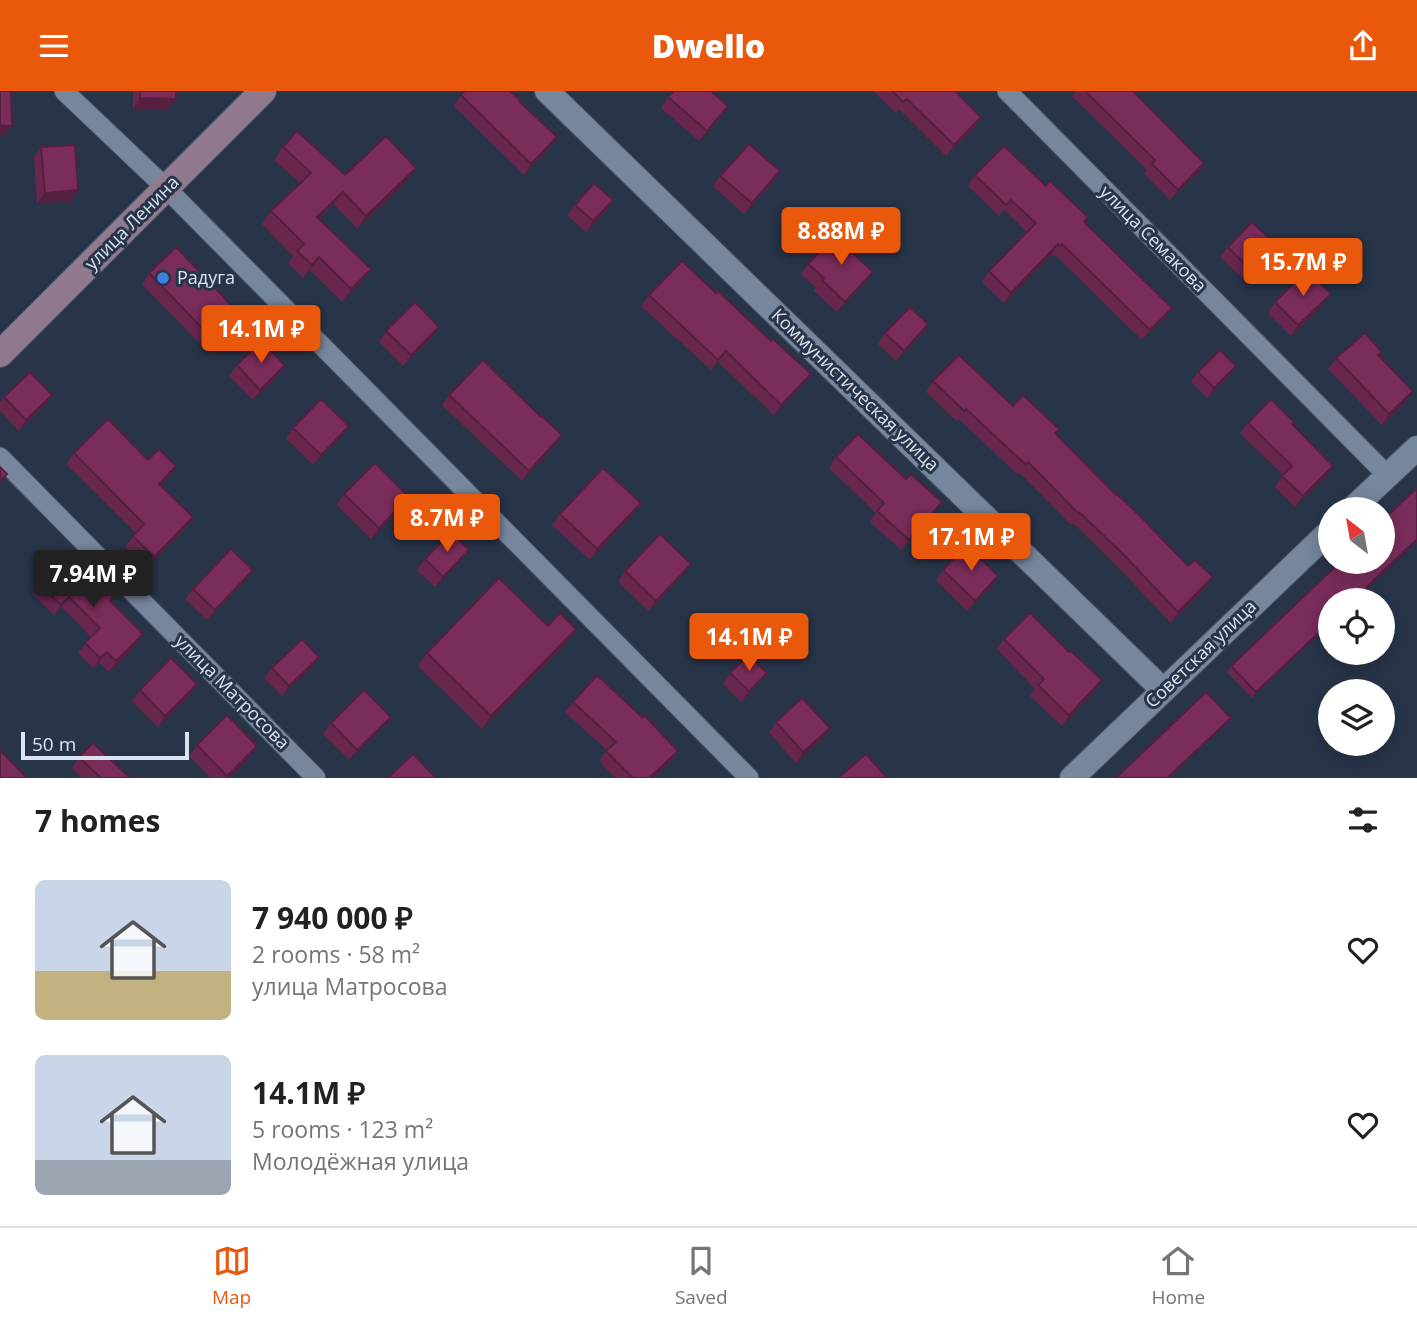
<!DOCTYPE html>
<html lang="en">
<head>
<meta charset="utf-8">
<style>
	body { margin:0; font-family:"Open Sans",sans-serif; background:#f6f6f6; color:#202124; height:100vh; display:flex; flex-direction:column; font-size:26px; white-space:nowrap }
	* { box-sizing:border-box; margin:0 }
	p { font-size:23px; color:#757577 }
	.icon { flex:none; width:38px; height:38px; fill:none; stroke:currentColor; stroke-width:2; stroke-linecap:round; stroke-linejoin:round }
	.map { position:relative; height:687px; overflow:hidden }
	.drawer { display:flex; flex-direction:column; background:#fff; flex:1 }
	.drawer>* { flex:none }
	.needle { width:46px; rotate:329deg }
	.fabs { position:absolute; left:1318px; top:406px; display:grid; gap:14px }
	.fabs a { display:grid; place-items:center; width:77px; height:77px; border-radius:50%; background:#fff; box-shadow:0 4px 18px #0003; font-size:35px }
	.scale { position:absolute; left:21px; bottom:18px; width:168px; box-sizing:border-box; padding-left:7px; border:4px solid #dae3f0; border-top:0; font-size:19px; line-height:24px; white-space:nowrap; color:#dae3f0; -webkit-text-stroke:5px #283549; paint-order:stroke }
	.price { position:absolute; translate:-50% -60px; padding:0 16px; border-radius:7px; background:#ea580c; color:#fff; font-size:23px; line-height:46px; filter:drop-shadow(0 2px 4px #0008) }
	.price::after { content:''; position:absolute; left:50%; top:42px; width:21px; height:16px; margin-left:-10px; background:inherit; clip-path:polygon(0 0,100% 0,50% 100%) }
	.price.active { background:#222; color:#fff }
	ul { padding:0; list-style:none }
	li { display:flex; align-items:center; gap:21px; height:175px; padding:0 35px }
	li span { display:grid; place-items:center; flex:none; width:196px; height:140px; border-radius:10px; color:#555 }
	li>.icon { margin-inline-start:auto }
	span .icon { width:84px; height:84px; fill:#fffc; stroke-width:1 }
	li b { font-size:30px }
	h2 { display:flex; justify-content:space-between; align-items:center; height:84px; padding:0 35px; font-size:30px }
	header { display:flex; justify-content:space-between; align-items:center; height:91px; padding:0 35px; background:#ea580c; color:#fff; font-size:32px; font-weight:800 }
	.menu { display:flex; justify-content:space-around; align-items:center; height:98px; border-top:2px solid #e0e0e0; background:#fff; font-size:19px; color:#757577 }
	.menu a { display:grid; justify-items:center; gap:4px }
	.menu .active { color:#ea580c }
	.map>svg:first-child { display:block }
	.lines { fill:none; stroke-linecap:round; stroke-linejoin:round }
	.minor-casing { stroke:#455060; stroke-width:21 }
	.tertiary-casing { stroke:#455060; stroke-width:26 }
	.secondary-casing { stroke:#455060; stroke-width:28 }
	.minor { stroke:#76869d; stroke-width:19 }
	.tertiary { stroke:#76869d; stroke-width:24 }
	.secondary { stroke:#907a8e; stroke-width:26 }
	.wall { fill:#69274e }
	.shaded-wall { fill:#552040 }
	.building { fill:#7a2d5b; stroke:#552040; stroke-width:2 }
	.shop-dot { fill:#3f7fe0; stroke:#283549; stroke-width:2.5 }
	.labels { text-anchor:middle; stroke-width:6; stroke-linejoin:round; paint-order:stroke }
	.street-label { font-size:18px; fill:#dae3f0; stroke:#283549 }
	.poi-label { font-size:18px; fill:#dae3f0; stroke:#283549; text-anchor:start }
</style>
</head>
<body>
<header><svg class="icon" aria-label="menu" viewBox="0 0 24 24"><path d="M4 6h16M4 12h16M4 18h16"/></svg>Dwello<svg class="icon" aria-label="share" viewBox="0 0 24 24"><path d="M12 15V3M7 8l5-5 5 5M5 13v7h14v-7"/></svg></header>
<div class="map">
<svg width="1417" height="687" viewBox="0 0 1417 687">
	<rect width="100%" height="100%" fill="#283549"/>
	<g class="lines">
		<defs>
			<path id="minor" d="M64 0 166 97 749 687
				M1007 0 1388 385
				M0 366 316 687"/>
			<path id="tertiary" d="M547 0 1163 599
				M1352 418 1417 357
				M1072 687 1330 440"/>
			<path id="secondary" d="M0 263 263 0"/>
		</defs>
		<!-- minor casing -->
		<use href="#minor" class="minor-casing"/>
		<!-- tertiary casing -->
		<use href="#tertiary" class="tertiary-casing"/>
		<!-- secondary casing -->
		<use href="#secondary" class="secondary-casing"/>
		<!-- minor -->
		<use href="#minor" class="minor"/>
		<!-- tertiary -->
		<use href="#tertiary" class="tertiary"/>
		<!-- secondary -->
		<use href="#secondary" class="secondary"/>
	</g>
	<!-- wall -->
	<path class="wall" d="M133 0H176V8L168 19 133 18Z
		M873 0H950L974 37 946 65 899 18 896 22Z
		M1076 0H1133L1197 83 1170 109 1144 83 1147 79 1072 5Z
		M461 4 519 10 549 57 524 84 454 15Z
		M668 6 728 15 721 26 699 50 661 17Z
		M41 56 78 99 71 110 37 112 34 67Z
		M283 56 345 84 407 90 357 138 334 113 319 128 362 190 342 211 310 179 303 187 288 172 293 165 262 133 271 120 300 92 274 69Z
		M975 84 1046 95 1088 126 1084 132 1172 217 1165 227 1142 249 1055 164 1053 166 1051 164 1004 212 982 191 989 180 1027 141 1004 119 999 125 968 95Z
		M720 85 773 91 744 123 713 95Z
		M575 114 606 120 586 141 567 124Z
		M1273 151 1265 162 1241 186 1220 166 1228 156Z
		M854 154 850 160 873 181 865 192 837 221 814 200 816 197 801 183 808 173Z
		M149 182 233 216 226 227 199 252 142 193Z
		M716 202 811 283 803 294 774 324 718 271 711 279 641 215 649 204Z
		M1275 211 1323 213 1291 245 1268 222Z
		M928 233 921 244 896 270 878 253 885 242Z
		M386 240 432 246 403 275 379 251Z
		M1379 265 1413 300 1406 310 1382 334 1328 278 1336 267Z
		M237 274H285L278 285 253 309 229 285Z
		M1236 275 1229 285 1207 307 1191 291 1198 281Z
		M933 290 1013 315 1056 343 1188 475 1213 486 1205 497 1171 532 1115 473 1073 432 1071 434 1020 382 1018 384 959 328 957 330 926 301Z
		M52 304 45 314 19 340 0 320V311L4 306Z
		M449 304 555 354 522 390 442 314Z
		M1248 332 1292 334 1326 386 1295 416 1275 396 1283 384 1240 342Z
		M293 337 341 346 313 374 286 347Z
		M74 362 148 369 169 386 160 395 193 426 185 437 147 477 125 456 136 442 66 373Z
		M836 366 935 422 901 459 870 431 876 422 829 377Z
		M344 403 402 416 371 448 337 414Z
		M560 423H633L590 469 552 434Z
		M1417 450 1355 509H1330L1252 607 1227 581 1231 575Z
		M425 468 462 469 435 496 417 479Z
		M691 473 683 483 649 520 618 491 625 480Z
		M253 479 246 489 207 529 185 508 193 498Z
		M943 479 991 496 967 520 936 489Z
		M40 493 96 496 113 506 111 510 136 554 109 581 99 571 93 577 78 562 91 546 62 516 54 524 33 503Z
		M1004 548 1069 561 1102 589 1094 600 1062 635 1030 605 1035 598 997 558Z
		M567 551 482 638 418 575 427 562Z
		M312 576 282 605 264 587 272 577Z
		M730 582 759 592 741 611 723 593Z
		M140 599 190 604 158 636 132 610Z
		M573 611 678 660 670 670 653 687H615L599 670 607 659 565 621Z
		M391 626 383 636 349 669 323 643 331 632Z
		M776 631 822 648 796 672 769 642Z
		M197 654 250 666 229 687H211L189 665Z
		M79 666 130 687H82L72 677Z"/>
	<!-- shaded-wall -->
	<path class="shaded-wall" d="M140 7 176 8 168 19 133 18Z
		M728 15 721 26 699 50 707 40Z
		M981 26 974 37 946 65 954 54Z
		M0 34 12 35 4 45H0Z
		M557 46 549 57 524 84 531 73Z
		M1204 72 1197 83 1170 109 1178 99Z
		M416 77 407 90 357 138 366 125Z
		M780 80 773 91 744 123 752 112Z
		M78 99 71 110 37 112 45 102Z
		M343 101 334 113 308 139 317 126Z
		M613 109 606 120 586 141 593 130Z
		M1273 151 1265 162 1241 186 1248 176Z
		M1058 153 1051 164 1004 212 1011 202Z
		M319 166 310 179 303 187 312 174Z
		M371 178 362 190 342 211 351 198Z
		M873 181 865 192 837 221 845 211Z
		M1331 203 1323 213 1291 245 1298 234Z
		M233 216 226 227 199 252 207 242Z
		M1172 217 1165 227 1142 249 1150 239Z
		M928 233 921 244 896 270 904 260Z
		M439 236 432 246 403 275 411 264Z
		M726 260 718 271 711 279 718 269Z
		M285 274 278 285 253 309 260 299Z
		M1236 275 1229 285 1207 307 1214 297Z
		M811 283 803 294 774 324 781 314Z
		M1413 300 1406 310 1382 334 1389 323Z
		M52 304 45 314 19 340 26 329Z
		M349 335 341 346 313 374 321 364Z
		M562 344 555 354 522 390 529 380Z
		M176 375 169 386 151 404 159 393Z
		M1333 375 1326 386 1295 416 1303 405Z
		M409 406 402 416 371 448 379 437Z
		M942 411 935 422 901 459 909 449Z
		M641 412 633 423 590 469 597 458Z
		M193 426 185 437 147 477 154 466Z
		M1417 448V450L1355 509H1353Z
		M469 459 462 469 435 496 443 486Z
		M691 473 683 483 649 520 656 510Z
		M253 479 246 489 207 529 215 519Z
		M998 485 991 496 967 520 975 510Z
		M1213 486 1205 497 1171 532 1178 521Z
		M69 506 62 516 54 524 61 514Z
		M1330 531V533L1252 607 1256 601Z
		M576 538 567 551 482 638 491 625Z
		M143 543 136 554 109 581 116 570Z
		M107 561 99 571 93 577 100 567Z
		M319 566 312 576 282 605 289 595Z
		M767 582 759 592 741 611 749 600Z
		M1102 589 1094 600 1062 635 1069 624Z
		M197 593 190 604 158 636 165 625Z
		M391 626 383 636 349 669 357 659Z
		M1231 627 1227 632 1169 687H1167Z
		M830 637 822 648 796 672 803 661Z
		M257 655 250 666 229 687H226Z
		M678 660 670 670 653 687H649Z"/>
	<!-- building -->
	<path class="building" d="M0 0H11L12 35 0 34Z
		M140 0H176V8L140 7Z
		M465 0H510L520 9 519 10 557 46 531 73 461 4Z
		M674 0H711L728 15 707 40 668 6Z
		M892 0H955L981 26 954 54 907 8 903 11Z
		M1085 0H1133L1204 72 1178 99 1152 73 1155 69Z
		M297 40 345 84 386 45 416 77 366 125 343 101 317 126 371 178 351 198 319 166 312 174 297 160 304 153 271 120 311 82 283 56Z
		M749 53 780 80 752 112 720 85Z
		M75 54 78 99 45 102 41 56Z
		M1004 55 1046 95 1050 90 1088 126 1084 131 1172 217 1150 239 1062 153 1061 155 1058 153 1011 202 989 180 1036 132 1011 109 1006 114 975 84Z
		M594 92 613 109 593 130 575 114Z
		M1252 131 1273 151 1248 176 1228 156Z
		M839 140 854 154 850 159 873 181 845 211 822 189 824 187 808 173Z
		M176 156 233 216 207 242 149 182Z
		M682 170 716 202 718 200 771 250 773 248 811 283 781 314 726 260 718 269 649 204Z
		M1307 179 1331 203 1298 234 1275 211Z
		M415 211 439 236 411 264 386 240Z
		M910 216 928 233 904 260 885 242Z
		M1365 242 1382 261 1378 264 1413 300 1389 323 1336 267Z
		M261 250 285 274 260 299 237 274Z
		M1220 259 1236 275 1214 297 1198 281Z
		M959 264 1013 315 1023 304 1059 338 1055 342 1116 404 1117 403 1140 425 1188 475 1195 469 1213 486 1178 521 1122 462 1080 422 1079 423 1028 371 1026 374 966 318 964 320 933 290Z
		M483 269 541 326 542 325 562 344 529 380 449 304Z
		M30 281 52 304 26 329 4 306Z
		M321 308 349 335 321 364 293 337Z
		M1271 308 1294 331 1292 333 1333 375 1303 405 1282 385 1292 375 1248 332Z
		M108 328 148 369 159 358 176 375 159 393 193 426 154 466 133 445 144 433 74 362Z
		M858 343 906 388 911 383 942 411 909 449 877 420 884 412 836 366Z
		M375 372 409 406 379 437 344 403Z
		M0 376 7 383 0 391Z
		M603 377 641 412 597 458 560 423Z
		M1417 397V448L1353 509H1330V531L1256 601 1231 575 1340 471H1382V430Z
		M451 441 469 459 443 486 425 468Z
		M660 443 691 473 656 510 625 480Z
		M967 454 998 485 975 510 943 479Z
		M231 458 253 479 215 519 193 498Z
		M67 466 96 496 99 492 113 506 110 510 143 543 116 570 107 561 100 567 85 552 100 537 69 506 61 514 40 493Z
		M499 487 548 535 560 522 576 538 491 625 427 562Z
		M1030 522 1069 561 1071 560 1102 589 1069 624 1038 594 1044 588 1004 548Z
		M302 548 319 566 289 595 272 577Z
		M748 564 767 582 749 600 730 582Z
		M171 567 197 593 165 625 140 599Z
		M597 584 642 626 644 624 678 660 649 687H633L606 660 616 651 573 611Z
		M364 599 391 626 357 659 331 632Z
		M1206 601 1231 627 1167 687H1116Z
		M802 607 830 637 803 661 776 631Z
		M227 624 257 655 227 685 197 654Z
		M93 652 130 687H101L79 666Z
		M0 659 27 687H0Z
		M413 663 436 687H388Z
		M866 663 887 687H838Z"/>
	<!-- markers -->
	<circle class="shop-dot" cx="163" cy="187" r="7"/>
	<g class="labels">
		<!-- street labels -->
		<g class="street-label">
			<text transform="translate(132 132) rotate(-45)" y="6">улица Ленина</text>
			<text transform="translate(1153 148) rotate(45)" y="6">улица Семакова</text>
			<text transform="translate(855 299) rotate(44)" y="6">Коммунистическая улица</text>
			<text transform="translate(1201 563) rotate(-44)" y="6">Советская улица</text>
			<text transform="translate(232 601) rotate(45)" y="6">улица Матросова</text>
		</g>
		<!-- poi labels -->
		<g class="poi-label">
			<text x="177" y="193">Радуга</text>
		</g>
	</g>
</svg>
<div class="fabs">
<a><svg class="needle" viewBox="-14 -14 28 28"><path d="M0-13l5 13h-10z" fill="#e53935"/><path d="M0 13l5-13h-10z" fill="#757577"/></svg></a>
<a><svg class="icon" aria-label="locate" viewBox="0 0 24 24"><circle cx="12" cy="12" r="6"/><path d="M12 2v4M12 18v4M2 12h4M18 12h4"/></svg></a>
<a><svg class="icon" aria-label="layers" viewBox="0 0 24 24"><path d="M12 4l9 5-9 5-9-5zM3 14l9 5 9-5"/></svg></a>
</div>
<div class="scale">50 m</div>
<b class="price" style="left:841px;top:176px">8.88M ₽</b>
<b class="price" style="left:1303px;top:207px">15.7M ₽</b>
<b class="price" style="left:261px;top:274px">14.1M ₽</b>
<b class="price" style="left:447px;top:463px">8.7M ₽</b>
<b class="price" style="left:971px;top:482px">17.1M ₽</b>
<b class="price active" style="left:93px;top:519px">7.94M ₽</b>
<b class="price" style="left:749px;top:582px">14.1M ₽</b>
</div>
<section class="drawer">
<h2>7 homes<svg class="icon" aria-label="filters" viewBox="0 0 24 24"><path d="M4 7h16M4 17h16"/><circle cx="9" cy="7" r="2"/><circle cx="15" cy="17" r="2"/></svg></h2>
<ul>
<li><span style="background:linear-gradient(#c9d6e8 65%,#c2b280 0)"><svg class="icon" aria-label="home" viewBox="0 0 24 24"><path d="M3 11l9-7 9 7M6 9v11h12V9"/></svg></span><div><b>7 940 000 ₽</b><p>2 rooms · 58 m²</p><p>улица Матросова</p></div><svg class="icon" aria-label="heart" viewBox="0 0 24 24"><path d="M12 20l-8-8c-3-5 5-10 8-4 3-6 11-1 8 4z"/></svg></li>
<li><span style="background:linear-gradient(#c9d6e8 75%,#9aa5b1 0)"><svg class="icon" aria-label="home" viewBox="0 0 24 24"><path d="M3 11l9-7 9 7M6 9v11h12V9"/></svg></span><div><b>14.1M ₽</b><p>5 rooms · 123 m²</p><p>Молодёжная улица</p></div><svg class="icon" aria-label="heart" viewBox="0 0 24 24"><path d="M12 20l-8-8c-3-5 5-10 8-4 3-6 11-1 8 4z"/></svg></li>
</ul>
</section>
<nav class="menu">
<a class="active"><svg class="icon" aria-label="map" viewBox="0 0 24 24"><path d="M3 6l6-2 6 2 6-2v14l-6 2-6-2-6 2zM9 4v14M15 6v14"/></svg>Map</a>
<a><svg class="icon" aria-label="saved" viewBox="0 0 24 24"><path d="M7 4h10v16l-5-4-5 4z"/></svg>Saved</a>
<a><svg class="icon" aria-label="home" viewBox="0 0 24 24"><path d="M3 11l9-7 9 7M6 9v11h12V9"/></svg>Home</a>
</nav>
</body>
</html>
